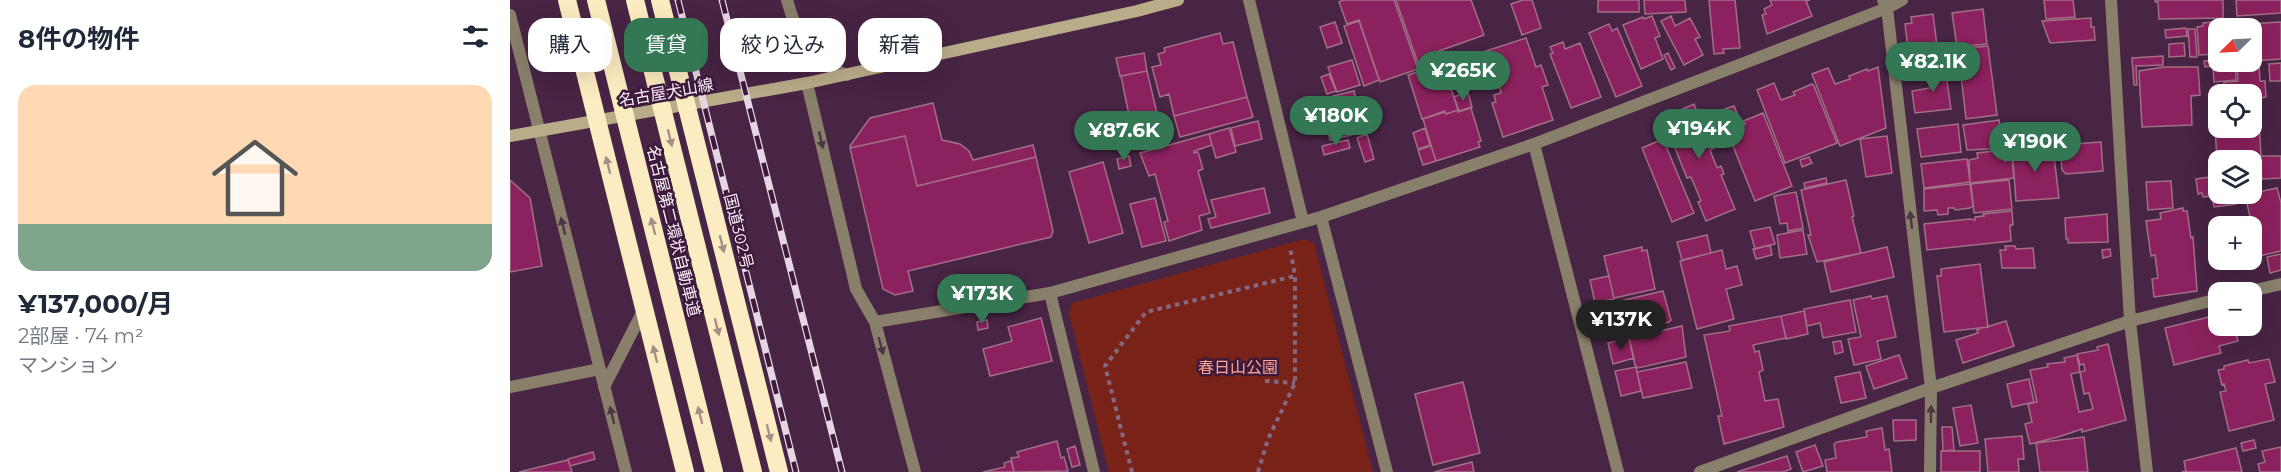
<!DOCTYPE html>
<html lang="ja">
<head>
<meta charset="utf-8">
<style>
	body { margin:0; font-family:Montserrat,"Noto Sans JP",sans-serif; background:#f2f2f3; color:#1f2937; height:100vh; display:flex; flex-direction:column; font-size:22px; white-space:nowrap }
	* { box-sizing:border-box; margin:0 }
	p { font-size:20px; color:#747a83 }
	.icon { flex:none; width:33px; height:33px; fill:none; stroke:currentColor; stroke-width:2; stroke-linecap:round; stroke-linejoin:round }
	.map { position:relative; flex:1; overflow:hidden }
	.panel { display:flex; flex-direction:column; background:#fff; width:510px }
	.panel>* { flex:none }
	.hud { position:absolute; left:18px; top:18px; width:570px; height:54px; display:flex; gap:12px }
	.needle { width:39px; rotate:246deg }
	.controls { position:absolute; left:1698px; top:18px; display:grid; gap:12px }
	.controls a { display:grid; place-items:center; width:54px; height:54px; border-radius:12px; background:#fff; box-shadow:0 6px 24px #0002; font-size:30px }
	.price { position:absolute; translate:-50% -51px; padding:0 14px; border-radius:21px; background:#337754; color:#fff; font-size:20px; line-height:39px; filter:drop-shadow(0 2px 3px #0008) }
	.price::after { content:''; position:absolute; left:50%; top:36px; width:18px; height:14px; margin-left:-9px; background:inherit; clip-path:polygon(0 0,100% 0,50% 100%) }
	.price.active { background:#222; color:#fff }
	ul { padding:0; list-style:none }
	li { display:grid; align-content:center; gap:12px; height:318px; padding:0 18px }
	li span { display:grid; place-items:center; height:186px; border-radius:18px; color:#555 }
	li>.icon { margin-inline-start:auto }
	span .icon { width:108px; height:108px; fill:#fffc; stroke-width:1 }
	li b { font-size:26px }
	h2 { display:flex; justify-content:space-between; align-items:center; height:72px; padding:0 18px; font-size:26px }
	.tag { padding:0 21px; border-radius:18px; background:#fff; box-shadow:0 6px 24px #0002; font-size:21px; line-height:54px }
	.tag.active { background:#337754; color:#fff }
	main { display:flex; flex:1; min-height:0 }
	.map>svg:first-child { display:block }
	.green { fill:#792218 }
	.building { fill:#8b215e; stroke:#a36f87; stroke-width:1.5 }
	.lines { fill:none; stroke-linecap:round; stroke-linejoin:round }
	.path { stroke:#856983; stroke-width:4; stroke-dasharray:4.5 4.5; stroke-linecap:butt }
	.street { stroke:#88806b; stroke-width:12 }
	.secondary { stroke:#b9ac89; stroke-width:12 }
	.highway { stroke:#fcecc1; stroke-width:18 }
	.rail-casing { stroke:#e6d6e4; stroke-width:7 }
	.rail { stroke:#3d1a3a; stroke-width:4.5; stroke-dasharray:14; stroke-linecap:butt }
	.highway-bridge { stroke:#fcecc1; stroke-width:18 }
	.oneway { fill:#a68e84 }
	.oneway2 { fill:#503446 }
	.labels { text-anchor:middle; stroke-width:5; stroke-linejoin:round; paint-order:stroke }
	.street-label { font-size:16px; fill:#fdeffb; stroke:#3d1a3a }
	.park-label { font-size:16px; fill:#ffa595; stroke:#3d1a3a }
</style>
</head>
<body>
<main>
<section class="panel">
<h2>8件の物件<svg class="icon" aria-label="filters" viewBox="0 0 24 24"><path d="M4 7h16M4 17h16"/><circle cx="9" cy="7" r="2"/><circle cx="15" cy="17" r="2"/></svg></h2>
<ul>
<li><span style="background:linear-gradient(#ffd9b3 75%,#7fa58c 0)"><svg class="icon" aria-label="home" viewBox="0 0 24 24"><path d="M3 11l9-7 9 7M6 9v11h12V9"/></svg></span><div><b>¥137,000/月</b><p>2部屋 · 74 m²</p><p>マンション</p></div></li>
</ul>
</section>
<div class="map">
<svg width="1771" height="472" viewBox="0 0 1771 472">
	<rect width="100%" height="100%" fill="#482445"/>
	<!-- green -->
	<path class="green" d="M794 239 804 243 863 472H599L559 313 562 303Z"/>
	<!-- building -->
	<path class="building" d="M834 0H884L908 69 870 82 849 20 837 24 829 2Z
		M886 0H961L974 35 929 51 933 61 910 69Z
		M1013 0H1022L1031 28 1012 35 1001 4Z
		M1088 0H1129V12H1088Z
		M1134 0H1175L1176 12 1135 14Z
		M1199 0H1225L1230 48 1213 49 1214 53 1204 54Z
		M1260 0H1300L1296 1 1302 16 1257 34 1252 15 1256 14 1254 9 1262 5Z
		M1534 0H1563L1565 17 1536 19Z
		M1645 0H1713V18L1649 19 1648 2H1645Z
		M1726 0H1771V13L1727 16Z
		M1473 9 1477 44 1447 47 1442 13Z
		M1423 14 1428 54 1399 57 1395 24 1402 23 1401 17Z
		M1142 16 1150 36 1145 38 1153 59 1131 69 1113 25 1133 17 1134 19Z
		M1161 16 1165 26 1180 18 1190 37 1185 39 1193 55 1174 65 1151 21Z
		M1581 18V27H1584L1585 40 1540 43 1532 21Z
		M849 21 869 80 854 86 834 26Z
		M825 22 832 43 817 48 810 27Z
		M1702 22V26L1771 22V59L1742 61V28H1708V54L1689 55 1687 27 1693 26V23Z
		M1099 24 1102 31 1107 28 1132 86 1106 97 1079 33Z
		M1676 28 1677 36 1656 38 1655 30Z
		M1678 29H1685L1687 57H1680Z
		M710 33 713 44 723 42 737 97 664 116 659 94 650 97 642 67 651 65 648 54 655 52 654 48Z
		M1016 38 1026 67 1031 65 1038 85 1032 87 1043 120 993 137 982 103 986 102 984 95 991 93 989 85 980 88 970 53Z
		M1053 42 1055 49 1070 43 1091 97 1061 108 1040 54 1043 53 1040 47Z
		M1674 43 1675 56 1659 57V44Z
		M1478 46 1487 115 1456 119 1448 49Z
		M634 53 637 71 610 76 606 58Z
		M1158 53 1165 68 1161 70 1154 55Z
		M1653 56V65L1626 66 1627 85H1624L1622 58Z
		M842 60 850 85 827 92 818 67Z
		M1708 60V62H1725L1726 80 1704 82 1703 66 1695 67 1694 61Z
		M1771 63V81H1760L1759 64Z
		M933 64 948 110 936 114 935 111 912 119 898 75Z
		M1749 64 1750 81H1755L1756 97 1751 98V103L1742 104V94H1708V106L1707 88H1714V82L1728 81 1727 65Z
		M1368 67 1376 128 1330 146 1302 74 1318 68 1325 84 1340 79 1339 76 1357 69 1358 71Z
		M1435 67 1441 109 1405 113 1402 91 1420 88 1417 69Z
		M1654 67H1688L1690 95 1681 96 1682 125 1632 127 1629 71Z
		M637 71 653 139 625 145 611 76Z
		M819 74 826 91 817 94 811 77Z
		M1264 83 1271 100 1285 95 1283 92 1302 84 1304 86 1327 143 1275 163 1247 90Z
		M844 91 854 132 820 140 811 99Z
		M958 92 962 107 949 111 944 97Z
		M737 97 743 117 670 137 664 116Z
		M423 103 432 140 450 144 459 151 463 160 523 145 526 157 407 186 395 136 340 148V146L360 118Z
		M1184 104 1187 112 1191 111 1206 147 1200 150 1207 168 1211 166 1214 174 1211 175 1225 209 1196 221 1188 202 1191 201 1181 177 1177 178 1153 118Z
		M1748 104 1751 156H1771V178L1752 179 1751 170H1742V160H1708V172H1704L1703 161H1707L1704 107 1708 106V128H1742V105Z
		M1224 106 1232 125 1235 124 1233 121 1253 113 1282 186 1245 201 1209 111Z
		M961 108 971 141 968 142 970 147 926 161 913 119 935 112 936 114 948 110V112Z
		M1489 120 1493 142 1500 141 1501 148 1457 150 1453 125Z
		M748 121 752 139 725 146 721 128Z
		M1448 124 1451 152 1411 157 1407 129Z
		M719 128 726 152 706 158 699 134Z
		M915 128 920 145 908 149 903 133Z
		M699 134 702 145 684 151V153L688 152 693 169 688 171 700 213 689 216 692 230 659 241 654 222 658 221 645 174 639 176 630 153Z
		M857 134 864 159 855 162 847 138Z
		M395 136 407 186 526 157 543 231 541 237 398 271 403 291 385 295 373 289 340 148Z
		M1377 136 1382 173 1356 177 1350 139Z
		M1153 139 1184 213 1162 222 1132 148Z
		M838 140 840 148 814 155 812 146Z
		M1591 142 1593 171 1556 174 1552 170 1550 145Z
		M1547 144V156H1544L1549 198 1506 201 1502 148Z
		M921 146 926 161 913 165 908 150Z
		M1493 150 1494 161 1502 160 1504 178 1460 183 1459 160 1468 158 1467 153Z
		M619 156 621 166 609 169 607 159Z
		M1299 157 1302 163 1292 167 1290 160Z
		M1457 159 1460 182 1414 188 1411 164Z
		M593 162 613 233 579 243 559 172Z
		M1708 176V194H1728L1725 195 1726 204 1704 207 1702 196 1693 197 1692 193 1688 194 1686 179Z
		M1316 178 1317 183 1295 188 1294 183Z
		M0 180 20 198 32 266 0 272Z
		M1336 180 1344 216 1342 217 1351 253 1307 262 1298 235H1301L1291 190Z
		M1499 180 1502 209 1464 213 1461 184Z
		M1661 181 1663 208 1638 210 1636 182Z
		M1460 184 1463 206 1460 208 1445 210 1444 208H1438V214L1428 215 1427 210 1414 211V189Z
		M754 188 760 213 701 228 698 219 706 217 701 200Z
		M1767 188 1771 203V251L1749 256 1735 195Z
		M1286 192 1293 228 1278 231 1277 223 1270 224 1264 196Z
		M645 198 656 241 632 247 620 204Z
		M1673 208V211H1677L1681 238 1683 237 1687 291 1644 297 1642 279 1648 278 1645 255 1641 256 1636 221 1651 219 1650 213Z
		M1502 211 1503 225H1500L1501 241 1417 250 1414 224 1460 219 1465 220V217L1474 216 1473 214Z
		M1597 214 1598 242 1558 243V239H1556L1555 218Z
		M1260 227 1265 244 1245 249 1240 231Z
		M1293 230 1297 254 1270 258 1267 235Z
		M1197 235 1201 253 1172 260 1167 242Z
		M1260 245 1262 255 1246 259 1243 249Z
		M1495 246H1505L1506 249 1523 248 1525 268H1492L1490 250H1496Z
		M1132 247V251L1137 250 1145 289 1104 298 1094 256Z
		M1377 247 1384 277 1321 292 1314 262Z
		M1600 249 1601 256 1593 258 1592 250Z
		M1212 250 1216 269 1227 266 1232 285 1216 289 1224 319 1187 329 1170 261Z
		M1771 254V270L1760 273 1757 257Z
		M1470 264 1478 327 1434 332 1427 276H1431V269Z
		M1099 276 1104 299 1085 303 1080 280Z
		M479 278 480 283 449 288 448 283Z
		M1153 291 1161 320 1159 322 1117 331 1110 301Z
		M1361 296 1362 299 1377 296 1386 337 1367 341 1371 359 1344 365 1338 339 1351 337 1343 300Z
		M1340 300 1346 332 1313 338 1310 323 1297 326 1294 309Z
		M1110 301 1115 321 1092 327 1087 307Z
		M1294 311 1298 334 1276 339 1271 316Z
		M1271 316 1276 338 1243 345 1245 352 1249 351 1253 370 1249 372 1255 401 1268 399 1274 427 1214 444 1208 416H1212L1194 335 1220 331 1219 326Z
		M1703 316 1704 320 1708 319V326H1724L1728 341 1709 346 1711 353 1664 365 1655 328Z
		M531 318 542 361 480 376 473 349 502 341 498 327Z
		M477 320 478 328 468 330 467 322Z
		M1496 321 1504 346 1453 363 1446 340 1468 333 1467 330Z
		M1172 326 1176 357 1128 368 1125 365 1119 338Z
		M1119 338 1124 358 1103 364 1098 343Z
		M1331 341 1333 352 1325 354 1323 342Z
		M1598 344 1616 420 1572 432V429L1548 437 1520 444 1515 424 1522 422 1518 404 1527 402 1520 370 1538 367 1537 364 1555 362 1554 358 1567 355 1570 372 1561 374 1569 412 1583 409 1579 393 1574 394 1570 372 1575 371 1574 364 1570 365 1567 354 1588 350 1587 347Z
		M1389 355 1397 378 1364 389 1356 366Z
		M1759 359 1765 382 1755 384 1764 420 1719 431 1710 392 1716 391 1714 384 1712 385 1708 370 1714 369V366L1738 360 1739 363Z
		M1176 362 1182 388 1133 398 1127 372Z
		M1126 367 1131 391 1111 396 1105 371Z
		M1350 372 1356 398 1331 403 1325 377Z
		M1519 379 1524 402 1502 407 1497 384Z
		M953 382 970 453 923 465 905 394Z
		M1461 405 1468 443 1450 446 1443 408Z
		M1383 420H1406V440L1384 441Z
		M1432 427H1442L1444 450 1433 451Z
		M1372 428 1375 450 1379 449 1382 472H1317L1315 460 1326 458 1324 444 1327 442 1357 437 1356 431Z
		M1512 436 1514 459H1508L1509 472H1478L1475 439Z
		M1574 437 1578 472H1530L1526 443Z
		M1744 440 1746 448 1733 451 1731 443Z
		M547 441 551 458 554 457 558 471 504 472 501 458 509 457 507 452Z
		M1305 445 1313 466 1293 472 1286 452Z
		M565 446 570 465 562 467 557 449Z
		M1771 447V472H1750L1748 464 1755 462 1752 451Z
		M1726 448 1732 472H1672L1676 471 1674 461Z
		M1431 451H1470V472H1431Z
		M83 452 85 459 60 466 58 459Z
		M1277 456 1281 469 1273 472H1227Z
		M58 460 62 472H9Z
		M501 461 504 472H473L495 467 494 463Z
		M962 462 964 472H924Z"/>
	<g class="lines">
		<!-- path -->
		<path class="path" d="M755 381 785 383
			M622 472 595 366 636 312 785 276
			M748 472 758 439 785 383V276L780 247"/>
		<!-- street -->
		<path class="street" d="M277 0C286 34 302 64 337 75
			M739 0 793 222
			M1373 0 1377 8 1421 388 1420 472
			M1601 0 1620 321 1637 472
			M0 15 116 472
			M297 83 346 289 365 322 405 472
			M1024 144 1108 472
			M811 217 877 472
			M1736 292 1771 284
			M540 293 584 472
			M365 322 540 293 811 217 1024 144 1377 8 1392 0
			M0 387 90 369
			M94 387 134 309
			M1190 472 1421 388 1620 321 1708 299"/>
		<!-- secondary -->
		<path class="secondary" d="M0 136 297 83 627 11 668 0"/>
		<!-- highway -->
		<path class="highway" d="M57 0 175 472
			M150 0 269 472"/>
		<defs>
			<path id="rail" d="M168 0 286 472
				M212 0 332 472"/>
		</defs>
		<!-- rail casing -->
		<use href="#rail" class="rail-casing"/>
		<!-- rail -->
		<use href="#rail" class="rail"/>
		<!-- highway-bridge -->
		<path class="highway-bridge" d="M86 0 204 472
			M125 0 243 472"/>
	</g>
	<!-- one-way arrows -->
	<defs><path id="oneway-solid" d="M-6-.8H1V-3.2L6.5 0L1 3.2V.8H-6Z" transform="scale(1.5)"/></defs>
	<g class="oneway">
		<use href="#oneway-solid" transform="translate(160 138) rotate(76)"/>
		<use href="#oneway-solid" transform="translate(98 165) rotate(-104)"/>
		<use href="#oneway-solid" transform="translate(143 226) rotate(-104)"/>
		<use href="#oneway-solid" transform="translate(212 244) rotate(76)"/>
		<use href="#oneway-solid" transform="translate(207 327) rotate(76)"/>
		<use href="#oneway-solid" transform="translate(145 354) rotate(-104)"/>
		<use href="#oneway-solid" transform="translate(190 415) rotate(-104)"/>
		<use href="#oneway-solid" transform="translate(259 433) rotate(76)"/>
	</g>
	<g class="oneway2">
		<use href="#oneway-solid" transform="translate(311 140) rotate(77)"/>
		<use href="#oneway-solid" transform="translate(1401 220) rotate(-97)"/>
		<use href="#oneway-solid" transform="translate(53 226) rotate(-104)"/>
		<use href="#oneway-solid" transform="translate(371 346) rotate(75)"/>
		<use href="#oneway-solid" transform="translate(1421 414) rotate(-89)"/>
		<use href="#oneway-solid" transform="translate(102 415) rotate(-104)"/>
	</g>
	<g class="labels">
		<!-- street labels -->
		<g class="street-label">
			<text transform="translate(156 92) rotate(-10)" y="6">名古屋犬山線</text>
			<text transform="translate(164 231) rotate(76)" y="6">名古屋第二環状自動車道</text>
			<text transform="translate(229 231) rotate(76)" y="6">国道302号</text>
		</g>
		<!-- park labels -->
		<g class="park-label">
			<text x="728" y="373">春日山公園</text>
		</g>
	</g>
</svg>
<div class="controls">
<a><svg class="needle" viewBox="-14 -14 28 28"><path d="M0-13l5 13h-10z" fill="#e53935"/><path d="M0 13l5-13h-10z" fill="#747a83"/></svg></a>
<a><svg class="icon" aria-label="locate" viewBox="0 0 24 24"><circle cx="12" cy="12" r="6"/><path d="M12 2v4M12 18v4M2 12h4M18 12h4"/></svg></a>
<a><svg class="icon" aria-label="layers" viewBox="0 0 24 24"><path d="M12 4l9 5-9 5-9-5zM3 14l9 5 9-5"/></svg></a>
<a>+</a>
<a>−</a>
</div>
<b class="price" style="left:1423px;top:93px">¥82.1K</b>
<b class="price" style="left:953px;top:102px">¥265K</b>
<b class="price" style="left:826px;top:147px">¥180K</b>
<b class="price" style="left:1189px;top:160px">¥194K</b>
<b class="price" style="left:614px;top:162px">¥87.6K</b>
<b class="price" style="left:1525px;top:173px">¥190K</b>
<b class="price" style="left:472px;top:325px">¥173K</b>
<b class="price active" style="left:1111px;top:351px">¥137K</b>
<div class="hud">
<a class="tag">購入</a>
<a class="tag active">賃貸</a>
<a class="tag">絞り込み</a>
<a class="tag">新着</a>
</div>
</div>
</main>
</body>
</html>
